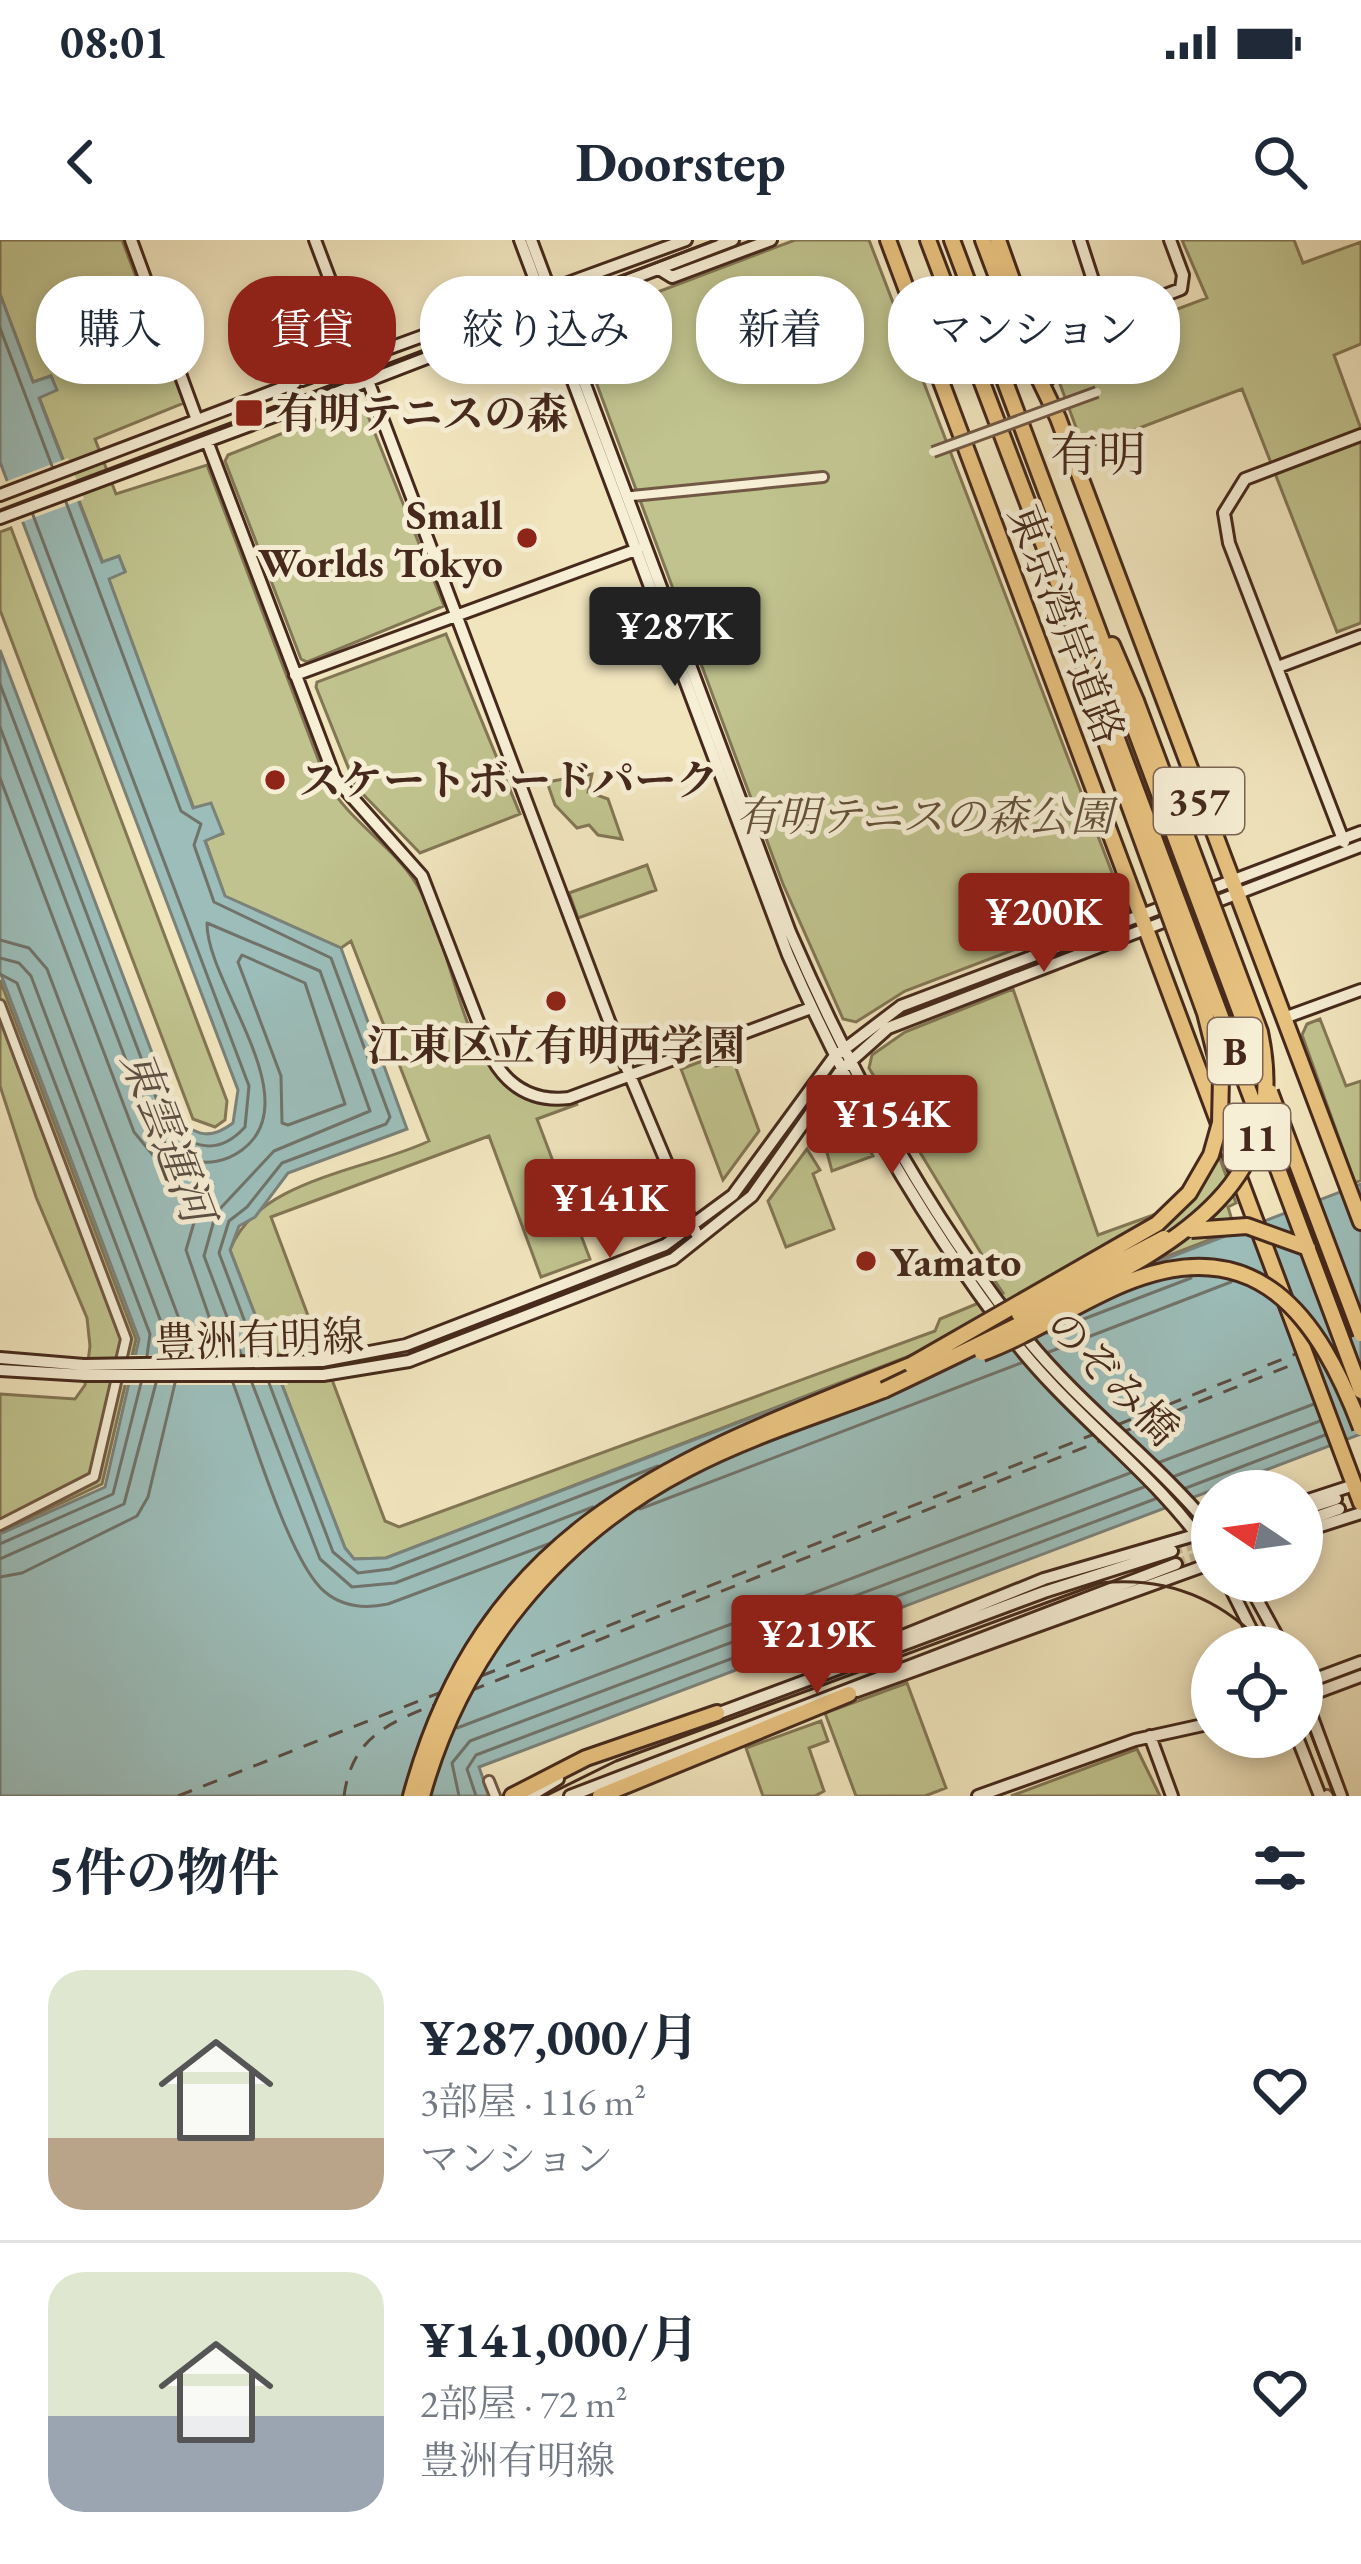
<!DOCTYPE html>
<html lang="ja">
<head>
<meta charset="utf-8">
<style>
	body { margin:0; font-family:"EB Garamond","Noto Serif JP",serif; background:#f2f2f3; color:#1f2937; height:100vh; display:flex; flex-direction:column; font-size:45px; white-space:nowrap }
	* { box-sizing:border-box; margin:0 }
	p { font-size:39px; color:#747a83 }
	.icon { flex:none; width:66px; height:66px; fill:none; stroke:currentColor; stroke-width:2; stroke-linecap:round; stroke-linejoin:round }
	.map { position:relative; height:1556px; overflow:hidden }
	.side { display:flex; flex-direction:column; background:#fff; flex:1 }
	.side>* { flex:none }
	.top-card { position:absolute; left:36px; top:36px; width:1290px; height:108px; display:flex; gap:24px }
	.needle { width:78px; rotate:283deg }
	.fabs { position:absolute; left:1191px; top:1230px; display:grid; gap:24px }
	.fabs a { display:grid; place-items:center; width:132px; height:132px; border-radius:50%; background:#fff; box-shadow:0 6px 18px #0003; font-size:60px }
	.price { position:absolute; translate:-50% -102px; padding:0 27px; border-radius:12px; background:#8f2418; color:#fff; font-size:39px; line-height:78px; filter:drop-shadow(0 3px 6px #0008) }
	.price::after { content:''; position:absolute; left:50%; top:72px; width:36px; height:27px; margin-left:-18px; background:inherit; clip-path:polygon(0 0,100% 0,50% 100%) }
	.price.active { background:#222; color:#fff }
	ul { padding:0; list-style:none }
	li { display:flex; align-items:center; gap:36px; height:300px; padding:0 48px }
	li+li { border-top:3px solid #e0e1e3 }
	li span { display:grid; place-items:center; flex:none; width:336px; height:240px; border-radius:36px; color:#555 }
	li>.icon { margin-inline-start:auto }
	span .icon { width:144px; height:144px; fill:#fffc; stroke-width:1 }
	li b { font-size:51px }
	h2 { display:flex; justify-content:space-between; align-items:center; height:144px; padding:0 48px; font-size:51px }
	.tag { padding:0 42px; border-radius:48px; background:#fff; box-shadow:0 6px 18px #0003; font-size:42px; line-height:108px }
	.tag.active { background:#8f2418; color:#fff }
	.status { display:flex; justify-content:space-between; align-items:center; height:84px; padding:0 60px; background:#fff; direction:ltr }
	.status svg { height:33px; fill:currentColor }
	header { display:flex; justify-content:space-between; align-items:center; height:156px; padding:0 48px; background:#fff; font-size:54px; font-weight:700 }
	.map>svg:first-child { display:block }
	.green { fill:#c0c38e; stroke:#837655; stroke-width:3 }
	.water { fill:#9cbdb9; stroke:#7a827a; stroke-width:3 }
	.pier { fill:#f1e5be }
	.lines { fill:none; stroke-linecap:round; stroke-linejoin:round }
	.shore { stroke:#71736a; stroke-width:3 }
	.ferry { stroke:#5c4e43; stroke-width:3; stroke-dasharray:15 12; stroke-linecap:butt }
	.secondary-tunnel { stroke:#cfbf9e; stroke-width:10; stroke-dasharray:10 5; stroke-linecap:butt }
	.street-casing { stroke:#715844; stroke-width:14 }
	.secondary-casing { stroke:#46291c; stroke-width:16 }
	.highway-casing { stroke:#46291c; stroke-width:20 }
	.street { stroke:#f6eed5; stroke-width:8 }
	.secondary { stroke:#f6eed5; stroke-width:10 }
	.highway { stroke:#e8c27f; stroke-width:14 }
	.tram { stroke:#46291c; stroke-width:3 }
	.street-bridge-casing { stroke:#715844; stroke-width:14; stroke-linecap:butt }
	.secondary-bridge-casing { stroke:#46291c; stroke-width:16; stroke-linecap:butt }
	.highway-bridge-casing { stroke:#46291c; stroke-width:20; stroke-linecap:butt }
	.street-bridge { stroke:#f6eed5; stroke-width:8 }
	.secondary-bridge { stroke:#f6eed5; stroke-width:10 }
	.highway-bridge { stroke:#e8c27f; stroke-width:14 }
	.poi-dot { fill:#8f2418; stroke:#f6eed5; stroke-width:4.5 }
	.labels { text-anchor:middle; stroke-width:10; stroke-linejoin:round; paint-order:stroke }
	.shield { fill:#f6eed5; stroke:#7b6454; stroke-width:3 }
	.shield-label { font-size:39px; font-weight:bold; fill:#46291c }
	.poi-label { font-size:42px; font-weight:bold; fill:#46291c; stroke:#f6eed5; text-anchor:start }
	.street-label { font-size:42px; fill:#46291c; stroke:#f6eed5 }
	.park-label { font-size:42px; font-style:italic; fill:#645038; stroke:#f6eed5 }
	.water-label { font-size:45px; font-style:italic; fill:#5c4e43; stroke:#f6eed5 }
	.quarter-label { font-size:48px; fill:#46291c; stroke:#f6eed5 }
</style>
</head>
<body>
<div class="status"><b>08:01</b><svg viewBox="0 0 49 12"><path d="M0 12V9h3v3zM5 12V6h3v6zM10 12V3h3v9zM15 12V0h3v12zM26 1h20v11H26zM47 4h2v5h-2z"/></svg></div>
<header><svg class="icon" aria-label="back" viewBox="0 0 24 24"><path d="M15 5l-7 7 7 7"/></svg>Doorstep<svg class="icon" aria-label="search" viewBox="0 0 24 24"><circle cx="10" cy="10" r="6"/><path d="M15 15l6 6"/></svg></header>
<div class="map">
<svg width="1361" height="1556" viewBox="0 0 1361 1556">
	<rect width="100%" height="100%" fill="#f1e5be"/>
	<filter id="stains"><feTurbulence type="fractalNoise" baseFrequency=".00167" numOctaves="4"/><feColorMatrix values="0 0 0 0 .2 0 0 0 0 .09 0 0 0 0 .02 0 0 0 .5 -.17"/></filter>
	<radialGradient id="worn" r=".72"><stop offset=".6" stop-color="#630" stop-opacity="0"/><stop offset="1" stop-color="#630" stop-opacity=".3"/></radialGradient>
	<!-- green -->
	<path class="green" d="M0 0H122L184 163 95 199 116 254 207 225 326 540C349 582 393 605 417 645 466 725 454 872 578 864L537 879 590 1019 541 1037 489 896 271 977 385 1281 399 1287 935 1091 940 1079 1003 1053 991 1035 1016 1025 993 1033 869 828 872 815 905 792 1013 749 1098 995 1184 964 1216 908 1236 963 1228 967 1235 990 386 1318 354 1319 345 1308 230 1010C257 939 366 931 429 901L351 701 341 708 225 657 205 600 222 594 194 569 108 339 125 331 119 317 103 323 39 157 56 150 51 136 33 142 0 54Z
		M795 0H869L1121 656 1113 672 905 751 856 782 843 779 783 644 577 91 581 81Z
		M1182 0H1294L1303 23 1361 2V104L1334 115 1361 189V383L1337 392 1242 149 1084 209 1050 117 1207 58Z
		M358 163 364 166 444 366 307 422 301 419 225 221 228 215Z
		M11 288 227 861 225 880 215 887 193 879 0 370V292Z
		M446 394 520 574 420 613 356 547 316 447 317 442Z
		M592 534 588 552 608 559 622 599 598 595 589 585 577 588 555 565 547 542Z
		M647 625 656 650 578 678 569 653Z
		M0 740 136 1099 102 1244 0 1292V1154L75 1159 85 1145 90 1106 87 1078 36 957 0 846Z
		M1320 779 1346 846 1361 841V940L1355 943 1302 795 1307 784Z
		M713 817 716 826 733 820 759 891 723 940 681 829Z
		M833 866 847 869 873 916 832 931 823 898Z
		M807 909 820 930 813 934 834 989 786 1007 768 961Z
		M907 1443 946 1548 925 1556H856L825 1473Z
		M821 1481 828 1501 809 1508 824 1551 815 1556H763L746 1508Z
		M1137 1509 1160 1556H1011Z"/>
	<!-- water -->
	<path class="water" d="M0 54 33 142 51 136 57 150 39 158 102 322 119 316 125 332 109 339 193 568 211 563 223 593 205 601 225 656 341 708 407 889 288 933 255 977 239 986 230 1010 345 1308 354 1319 386 1318 1361 944V1194L479 1527 489 1556H0V1294L105 1247 139 1099 0 732V410L174 871C191 895 208 902 233 883L238 850 0 222Z"/>
	<!-- pier -->
	<path class="pier" d="M68 218 84 259 17 284 2 243Z
		M276 1114 288 1145H122L129 1115Z"/>
	<g class="lines">
		<!-- shore -->
		<path class="shore" d="M0 88 52 226
			M66 262 181 571 201 584 194 605 214 662 331 718 390 877 386 884 282 923 247 967 229 981 219 1013 257 1114
			M0 444 163 876C185 907 216 919 245 887L249 846 33 275
			M0 487 149 881C159 898 169 911 189 919 207 926 227 921 242 910 310 860 206 743 207 683L320 731 370 871 274 911 216 973 204 1016 241 1114
			M0 538 134 892 161 925 213 944 198 969 186 1010 222 1114
			M0 700 29 708 47 729 181 1084V1115
			M242 715 305 743 345 864 288 885 282 883 281 836 238 722Z
			M0 718 19 723 31 736 164 1090 163 1115
			M0 734 17 743 150 1094 147 1116
			M1047 1093 1191 1038
			M1049 1112 1231 1042
			M233 1143C251 1190 290 1324 325 1352 343 1367 365 1369 388 1364L551 1303
			M252 1143 320 1319 352 1347 395 1343 593 1267
			M269 1143 333 1312 358 1333 390 1329 658 1226
			M1160 1222 1314 1164
			M1175 1236 1320 1181
			M1186 1248 1325 1195
			M640 1269 1021 1123
			M0 1304 113 1254 141 1143
			M0 1319 124 1264 156 1143
			M0 1337 22 1333 137 1276 148 1257 175 1143
			M457 1488 1130 1233
			M459 1556 452 1523 470 1501 1144 1247
			M476 1556 467 1529 476 1515 1155 1259"/>
		<!-- ferry -->
		<path class="ferry" d="M1117 1185 1298 1113
			M1123 1192 1304 1120
			M481 1436 1097 1193
			M470 1451 1103 1200
			M178 1556 444 1451
			M344 1556C352 1497 388 1483 439 1463"/>
		<!-- secondary-tunnel -->
		<path class="secondary-tunnel" d="M1172 1311 1212 1299
			M1176 1324 1212 1312"/>
		<defs>
			<path id="street" d="M632 256 823 237
				M0 765 126 1099 94 1237 0 1285
				M489 1541 495 1556
				M1327 1555 1328 1556"/>
			<path id="secondary" d="M131 0 197 180
				M315 0 626 826 696 993
				M520 0 788 715C844 843 914 967 997 1079
				M531 0 790 692C851 833 930 977 1026 1098 1082 1167 1155 1220 1212 1289
				M1080 0 1103 71 1111 76 1181 49 1183 35 1170 0
				M659 29 672 37 771 0
				M302 140 686 0
				M310 163 733 0
				M207 201 335 538 422 636 492 818C509 848 534 862 569 858L811 768
				M0 255 295 143
				M0 278 304 165
				M1278 427 1361 396
				M295 435 638 309
				M1344 602 1229 303 1224 273 1245 239 1361 195
				M1284 778 1361 750
				M1008 1093C1069 1175 1156 1232 1212 1316
				M0 1118 84 1125
				M322 1121 406 1105 665 1005 733 955 834 817 901 766 1361 592
				M0 1130 85 1135
				M323 1135 409 1121 673 1019 752 956 841 830 888 788 1361 606
				M1302 1262 1354 1245
				M1302 1270 1336 1259
				M1302 1282 1339 1269
				M1302 1292 1361 1273
				M1227 1341 1260 1407
				M1247 1341 1283 1407
				M858 1414 1044 1339 1202 1293
				M1302 1444 1361 1422
				M1302 1450 1341 1556
				M857 1451 1212 1323
				M1302 1458 1361 1436
				M714 1475 1044 1352 1172 1311
				M1150 1496 1172 1556
				M1297 1497 1320 1556
				M530 1556 558 1539
				M570 1556 1176 1324
				M978 1556 1135 1500 1212 1483"/>
			<path id="highway" d="M888 0 1361 1263
				M928 0 1107 472
				M952 0 1126 465
				M983 0 1021 101 1058 178 1361 982
				M998 0 1047 138
				M1112 405 1136 461
				M1083 430 1097 477
				M411 1556C485 1284 676 1219 911 1125
				M422 1556C461 1414 556 1297 687 1229 750 1196 819 1175 884 1150
				M512 1556 586 1518 717 1473
				M600 1556 849 1454"/>
		</defs>
		<!-- street casing -->
		<use href="#street" class="street-casing"/>
		<!-- secondary casing -->
		<use href="#secondary" class="secondary-casing"/>
		<!-- highway casing -->
		<use href="#highway" class="highway-casing"/>
		<!-- street -->
		<use href="#street" class="street"/>
		<!-- secondary -->
		<use href="#secondary" class="secondary"/>
		<!-- highway -->
		<use href="#highway" class="highway"/>
		<!-- tram -->
		<path class="tram" d="M0 270 716 0
			M1302 1471 1335 1556
			M545 1556 616 1521 1100 1343C1167 1336 1221 1358 1266 1407"/>
		<defs>
			<path id="street-bridge" d="M933 212 1097 152"/>
			<path id="secondary-bridge" d="M84 1125 322 1121
				M85 1135H323"/>
			<path id="highway-bridge" d="M1126 465 1258 820
				M1107 472 1361 1151
				M1270 852 1361 1094
				M1191 990 1247 986 1308 1008
				M1019 1074 1164 998
				M982 1113C1031 1095 1075 1064 1123 1044 1257 988 1319 1077 1361 1188
				M911 1125 1157 984 1189 953 1211 915 1220 883 1221 837 1205 773 1097 477
				M884 1150C945 1121 1006 1092 1065 1061 1180 1001 1292 943 1260 792L1136 461"/>
		</defs>
		<!-- street-bridge casing -->
		<use href="#street-bridge" class="street-bridge-casing"/>
		<!-- secondary-bridge casing -->
		<use href="#secondary-bridge" class="secondary-bridge-casing"/>
		<!-- highway-bridge casing -->
		<use href="#highway-bridge" class="highway-bridge-casing"/>
		<!-- street-bridge -->
		<use href="#street-bridge" class="street-bridge"/>
		<!-- secondary-bridge -->
		<use href="#secondary-bridge" class="secondary-bridge"/>
		<!-- highway-bridge -->
		<use href="#highway-bridge" class="highway-bridge"/>
	</g>
	<!-- markers -->
	<g class="poi-dot">
		<rect x="234" y="158" width="30" height="30" rx="6"/>
		<circle cx="527" cy="298" r="12"/>
		<circle cx="275" cy="540" r="12"/>
		<circle cx="556" cy="761" r="12"/>
		<circle cx="866" cy="1021" r="12"/>
	</g>
	<g class="labels">
		<!-- shield labels -->
		<g class="shield">
			<rect x="1154" y="528" width="90" height="66" rx="9"/>
			<rect x="1208" y="778" width="54" height="66" rx="9"/>
			<rect x="1224" y="864" width="66" height="66" rx="9"/>
		</g>
		<g class="shield-label">
			<text x="1199" y="575">357</text>
			<text x="1235" y="825">B</text>
			<text x="1257" y="911">11</text>
		</g>
		<!-- poi labels -->
		<g class="poi-label">
			<text x="276" y="188">有明テニスの森</text>
			<text x="503" y="289" text-anchor="end">Small<tspan x="503" dy="48">Worlds Tokyo</tspan></text>
			<text x="299" y="555">スケートボードパーク</text>
			<text x="556" y="820" text-anchor="middle">江東区立有明西学園</text>
			<text x="890" y="1036">Yamato</text>
		</g>
		<!-- street labels -->
		<g class="street-label">
			<text transform="translate(1067 384) rotate(69)" y="15">東京湾岸道路</text>
			<text transform="translate(259 1099) rotate(-2)" y="15">豊洲有明線</text>
			<text transform="translate(1113 1137) rotate(46)" y="15">のぞみ橋</text>
		</g>
		<!-- park labels -->
		<g class="park-label">
			<text x="924" y="591">有明テニスの森公園</text>
		</g>
		<!-- water labels -->
		<g class="water-label">
			<text transform="translate(168 896) rotate(69)" y="16">東雲運河</text>
		</g>
		<!-- quarter labels -->
		<g class="quarter-label">
			<text x="1098" y="231">有明</text>
		</g>
	</g>
	<rect width="100%" height="100%" filter="url(#stains)"/>
	<rect width="100%" height="100%" fill="url(#worn)"/>
</svg>
<div class="fabs">
<a><svg class="needle" viewBox="-14 -14 28 28"><path d="M0-13l5 13h-10z" fill="#e53935"/><path d="M0 13l5-13h-10z" fill="#747a83"/></svg></a>
<a><svg class="icon" aria-label="locate" viewBox="0 0 24 24"><circle cx="12" cy="12" r="6"/><path d="M12 2v4M12 18v4M2 12h4M18 12h4"/></svg></a>
</div>
<b class="price active" style="left:675px;top:449px">¥287K</b>
<b class="price" style="left:1044px;top:735px">¥200K</b>
<b class="price" style="left:892px;top:937px">¥154K</b>
<b class="price" style="left:610px;top:1021px">¥141K</b>
<b class="price" style="left:817px;top:1457px">¥219K</b>
<div class="top-card">
<a class="tag">購入</a>
<a class="tag active">賃貸</a>
<a class="tag">絞り込み</a>
<a class="tag">新着</a>
<a class="tag">マンション</a>
</div>
</div>
<section class="side">
<h2>5件の物件<svg class="icon" aria-label="filters" viewBox="0 0 24 24"><path d="M4 7h16M4 17h16"/><circle cx="9" cy="7" r="2"/><circle cx="15" cy="17" r="2"/></svg></h2>
<ul>
<li><span style="background:linear-gradient(#dfe7d0 70%,#b9a48a 0)"><svg class="icon" aria-label="home" viewBox="0 0 24 24"><path d="M3 11l9-7 9 7M6 9v11h12V9"/></svg></span><div><b>¥287,000/月</b><p>3部屋 · 116 m²</p><p>マンション</p></div><svg class="icon" aria-label="heart" viewBox="0 0 24 24"><path d="M12 20l-8-8c-3-5 5-10 8-4 3-6 11-1 8 4z"/></svg></li>
<li><span style="background:linear-gradient(#dfe7d0 60%,#9aa5b1 0)"><svg class="icon" aria-label="home" viewBox="0 0 24 24"><path d="M3 11l9-7 9 7M6 9v11h12V9"/></svg></span><div><b>¥141,000/月</b><p>2部屋 · 72 m²</p><p>豊洲有明線</p></div><svg class="icon" aria-label="heart" viewBox="0 0 24 24"><path d="M12 20l-8-8c-3-5 5-10 8-4 3-6 11-1 8 4z"/></svg></li>
</ul>
</section>
</body>
</html>
